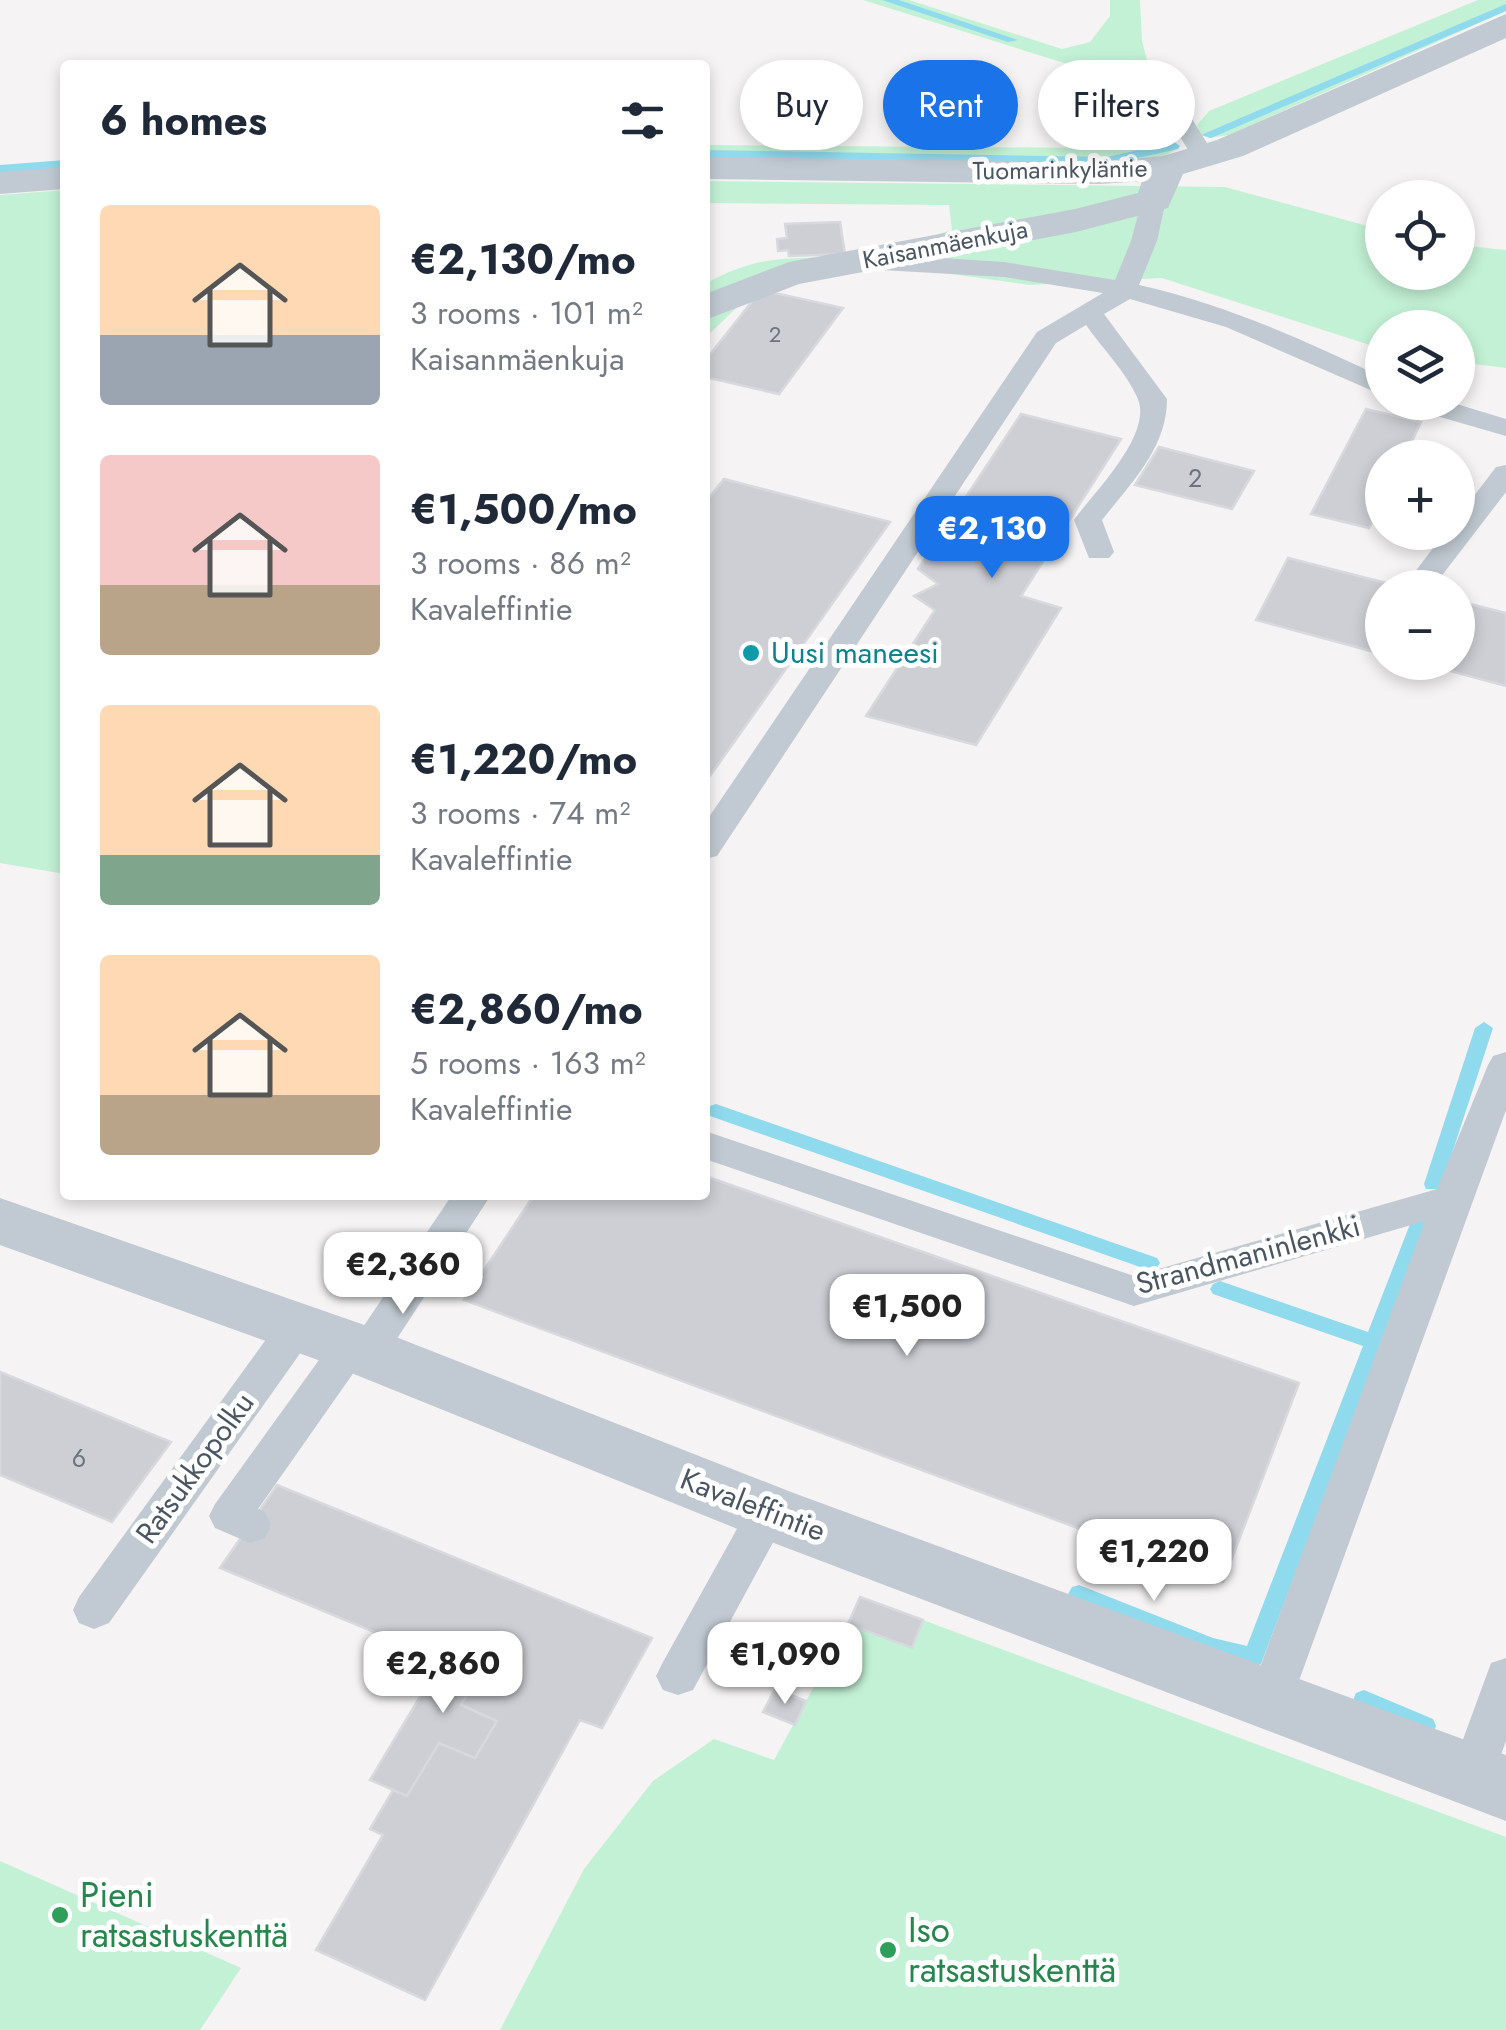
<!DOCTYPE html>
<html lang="en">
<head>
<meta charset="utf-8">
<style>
	body { margin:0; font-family:Jost,sans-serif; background:#f6f6f7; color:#1f2937; height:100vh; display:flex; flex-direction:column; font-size:38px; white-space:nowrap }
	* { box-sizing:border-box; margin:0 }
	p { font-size:32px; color:#747a83 }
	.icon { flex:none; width:55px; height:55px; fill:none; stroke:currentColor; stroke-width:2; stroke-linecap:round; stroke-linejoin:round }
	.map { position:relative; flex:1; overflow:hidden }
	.drawer { position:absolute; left:60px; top:60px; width:650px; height:1140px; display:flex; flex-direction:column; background:#fff; border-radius:10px; box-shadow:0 5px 15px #0003 }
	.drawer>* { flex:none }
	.banner { position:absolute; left:740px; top:60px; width:615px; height:90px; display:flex; gap:20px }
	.buttons { position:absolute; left:1365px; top:180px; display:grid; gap:20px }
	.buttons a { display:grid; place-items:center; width:110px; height:110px; border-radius:50%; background:#fff; box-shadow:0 5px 15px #0003; font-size:50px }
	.price { position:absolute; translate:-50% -85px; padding:0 22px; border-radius:20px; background:#fff; color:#222; font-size:32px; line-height:65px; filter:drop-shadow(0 2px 5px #0008) }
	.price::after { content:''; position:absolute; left:50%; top:60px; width:30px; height:22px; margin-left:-15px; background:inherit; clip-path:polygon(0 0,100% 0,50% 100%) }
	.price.on { background:#1a73e8; color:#fff }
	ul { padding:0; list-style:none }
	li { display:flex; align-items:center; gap:30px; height:250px; padding:0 40px }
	li span { display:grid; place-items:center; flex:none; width:280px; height:200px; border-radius:10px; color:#555 }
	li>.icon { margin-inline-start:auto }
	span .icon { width:120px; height:120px; fill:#fffc; stroke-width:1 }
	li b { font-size:42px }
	h2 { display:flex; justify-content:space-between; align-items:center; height:120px; padding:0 40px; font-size:42px }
	.pill { padding:0 35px; border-radius:45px; background:#fff; box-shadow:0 5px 15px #0003; font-size:35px; line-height:90px }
	.pill.on { background:#1a73e8; color:#fff }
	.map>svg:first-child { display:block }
	.green { fill:#c3f1d5 }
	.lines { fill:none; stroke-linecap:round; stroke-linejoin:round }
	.stream { fill:#90daee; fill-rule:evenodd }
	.building { fill:#cdcfd5; stroke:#d7d9de; stroke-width:2.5 }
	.service { fill:#c1cad2; fill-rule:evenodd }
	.minor { fill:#c1cad2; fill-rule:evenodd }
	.culture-dot { fill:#0f9aa8; stroke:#fff; stroke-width:4 }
	.leisure-dot { fill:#2e9e5b; stroke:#fff; stroke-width:4 }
	.labels { text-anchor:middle; stroke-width:10; stroke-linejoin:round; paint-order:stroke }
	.far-number-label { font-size:22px; fill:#6b747e }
	.far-street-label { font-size:25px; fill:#4a5661; stroke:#fff }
	.number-label { font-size:25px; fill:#6b747e }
	.culture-label { font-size:30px; fill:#0d838f; stroke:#fff; text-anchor:start }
	.street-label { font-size:30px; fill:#4a5661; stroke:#fff }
	.near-leisure-label { font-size:35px; fill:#27864d; stroke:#fff; text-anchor:start }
</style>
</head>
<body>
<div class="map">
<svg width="1506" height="2030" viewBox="0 0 1506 2030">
	<rect width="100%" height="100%" fill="#f5f3f3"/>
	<!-- green -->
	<path class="green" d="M863 0H909L1062 49 1090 42 1110 16V0H1140L1142 41 1166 131 1175 135V150L1165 156 1105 163 705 161V145L1098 148 1133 145 1155 135 1154 109 1109 77Z
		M1478 0H1506V11L1229 135 1209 138 1200 133 1197 125 1209 111Z
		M705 181 1225 187 1382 230V272H1458V245L1506 250V368L1458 362V328H1382V349L1162 278 1030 285 886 265 755 290 705 338V284C760 253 788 260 847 256 880 253 920 240 952 230L949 205 705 203Z
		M65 190V874L0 863V195Z
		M923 1620 1506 1837V2030H500L584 1869 653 1781 714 1739 774 1760 848 1624 911 1647Z
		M0 1861 241 1968 200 2030H0Z"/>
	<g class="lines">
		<!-- stream -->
		<path class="stream" d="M882 0H899L1018 40 1008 42Z
			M1506 4V11L1211 138 1201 135Z
			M1174 142 1180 146 1178 149 1107 165 705 158V150L1107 157Z
			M65 160V168L0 173V165Z
			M1484 1022 1493 1028 1442 1184 1440 1189H1426L1424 1184 1475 1028Z
			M716 1104 1157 1258 1160 1263 1157 1268 1150 1270 1143 1268 710 1116 707 1111 710 1106Z
			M1421 1212 1428 1214 1430 1219 1261 1664C1233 1674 1105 1614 1072 1601L1068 1594 1072 1587 1079 1585 1213 1638 1247 1646 1363 1346 1213 1294 1210 1289 1213 1284 1220 1281 1368 1332 1412 1219 1414 1214Z
			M1364 1690 1433 1719 1436 1726 1433 1733 1425 1736 1356 1707 1353 1700 1356 1693Z"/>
	</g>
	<!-- building -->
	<path class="building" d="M840 222 845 254 789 256 788 250 778 251 777 239 787 238 785 224Z
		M761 290 843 308 779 394 705 377V361Z
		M1366 409 1421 422 1404 458H1382V502L1369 528 1311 514Z
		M1021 414 1121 439 1021 596 1061 608 976 745 866 716 935 610 914 596 938 584 918 569Z
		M1159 447 1254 471 1232 509 1135 485Z
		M724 479 890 522 705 783V503Z
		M1288 558 1406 588H1382V654L1256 620Z
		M1458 601 1506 613V686L1417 662H1458Z
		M705 1176 1299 1383 1223 1582 464 1300 534 1195H705Z
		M0 1372 171 1442 112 1522 0 1475Z
		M277 1485 652 1638 602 1728 580 1720 425 2000 316 1950 383 1835 370 1829 393 1790 407 1796 439 1743 475 1758 497 1721 461 1705 478 1675 220 1568Z
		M860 1597 923 1620 912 1648 848 1624Z
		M442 1660 478 1675 461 1705 497 1721 475 1758 439 1743 407 1796 370 1780Z
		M775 1689 806 1701 795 1725 763 1712Z"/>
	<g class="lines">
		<!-- service -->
		<path class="service" d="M1181 112 1189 114 1215 156 1211 161 1203 163 1195 161 1169 119Z
			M1154 193 1166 200 1157 241 1139 285C1225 304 1303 340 1382 377V395L1226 327 1130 299 1104 314 1167 399C1167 448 1131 483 1102 520L1114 552 1109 558H1089L1074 520C1093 493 1155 433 1137 397 1126 372 1102 348 1086 325L1056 343 717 856 705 859V823L1037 332 1103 293 1004 277 864 269 851 261 864 253 1004 262 1115 280 1131 241 1142 200Z
			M1406 402H1450L1506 419V436L1409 408Z
			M1506 465V492L1440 578H1420L1415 572 1445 532H1458V517L1496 467Z
			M1506 1052V1110L1292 1700 1285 1714 1270 1720 1255 1714 1248 1700 1425 1221 1134 1306 705 1159V1131L1134 1276 1437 1189 1488 1065 1493 1056Z
			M452 1195H491L381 1363 367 1368 359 1365 258 1509 265 1512 271 1525 265 1538 250 1543 215 1528 209 1516 215 1504 337 1335 351 1330 359 1333Z
			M297 1311 311 1316 316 1327 311 1338 109 1623 94 1629 79 1623 73 1610 79 1597 283 1316Z
			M768 1494 783 1500 789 1512 783 1524 693 1690 678 1695 663 1690 656 1676 663 1662 753 1500Z
			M1506 1658V1741L1488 1790 1472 1796 1456 1790 1450 1775 1491 1663Z"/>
		<!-- minor -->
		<path class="minor" d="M1506 14V38L1243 156 1183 174 1168 208 1076 232 799 284 705 320V294L789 262 1075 209 1138 193 1142 181 1100 184 705 179V157L1100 162 1163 156 1217 140Z
			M65 167V189L0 194V172Z
			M0 1198 373 1328 791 1492 1506 1755V1821L745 1532 329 1364 0 1245Z"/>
	</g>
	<!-- markers -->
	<circle class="culture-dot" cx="751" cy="653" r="10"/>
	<g class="leisure-dot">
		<circle cx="60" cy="1915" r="10"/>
		<circle cx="888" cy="1950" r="10"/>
	</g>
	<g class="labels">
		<!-- far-number labels -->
		<g class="far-number-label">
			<text x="775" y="342">2</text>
		</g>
		<!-- far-street labels -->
		<g class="far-street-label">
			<text transform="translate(1060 169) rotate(-1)" y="9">Tuomarinkyläntie</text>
			<text transform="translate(945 244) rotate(-11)" y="9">Kaisanmäenkuja</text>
		</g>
		<!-- number labels -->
		<g class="number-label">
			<text x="1195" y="487">2</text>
			<text x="79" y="1467">6</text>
		</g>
		<!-- culture labels -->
		<g class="culture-label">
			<text x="771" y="663">Uusi maneesi</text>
		</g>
		<!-- street labels -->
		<g class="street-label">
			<text transform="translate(1248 1255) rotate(-15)" y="10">Strandmaninlenkki</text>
			<text transform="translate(195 1468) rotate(-54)" y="10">Ratsukkopolku</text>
			<text transform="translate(753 1505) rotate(21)" y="10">Kavaleffintie</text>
		</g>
		<!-- near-leisure labels -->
		<g class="near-leisure-label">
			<text x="80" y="1907">Pieni<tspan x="80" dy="40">ratsastuskenttä</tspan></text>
			<text x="908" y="1942">Iso<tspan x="908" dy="40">ratsastuskenttä</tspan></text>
		</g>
	</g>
</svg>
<div class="buttons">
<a><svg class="icon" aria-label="locate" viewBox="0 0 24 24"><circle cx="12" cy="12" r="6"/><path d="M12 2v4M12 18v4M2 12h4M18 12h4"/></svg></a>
<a><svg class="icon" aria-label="layers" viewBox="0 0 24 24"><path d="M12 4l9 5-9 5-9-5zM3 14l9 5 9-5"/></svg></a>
<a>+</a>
<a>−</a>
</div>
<b class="price on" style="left:992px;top:581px">€2,130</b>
<b class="price" style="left:403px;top:1317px">€2,360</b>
<b class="price" style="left:907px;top:1359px">€1,500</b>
<b class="price" style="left:1154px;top:1604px">€1,220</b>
<b class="price" style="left:785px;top:1707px">€1,090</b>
<b class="price" style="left:443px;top:1716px">€2,860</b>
<div class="banner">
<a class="pill">Buy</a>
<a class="pill on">Rent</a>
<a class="pill">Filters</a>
</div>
<section class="drawer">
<h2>6 homes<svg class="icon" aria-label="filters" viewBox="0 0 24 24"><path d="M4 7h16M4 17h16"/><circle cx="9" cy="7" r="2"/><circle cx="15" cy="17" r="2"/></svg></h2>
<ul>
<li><span style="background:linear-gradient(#ffd9b3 65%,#9aa5b1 0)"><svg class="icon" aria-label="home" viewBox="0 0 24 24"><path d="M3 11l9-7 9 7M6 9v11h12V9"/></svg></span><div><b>€2,130/mo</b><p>3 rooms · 101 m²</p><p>Kaisanmäenkuja</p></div></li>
<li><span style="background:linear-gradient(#f6c9c9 65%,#b9a48a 0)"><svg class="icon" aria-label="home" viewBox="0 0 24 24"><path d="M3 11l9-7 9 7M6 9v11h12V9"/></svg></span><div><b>€1,500/mo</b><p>3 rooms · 86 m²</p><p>Kavaleffintie</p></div></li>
<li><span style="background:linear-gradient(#ffd9b3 75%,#7fa58c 0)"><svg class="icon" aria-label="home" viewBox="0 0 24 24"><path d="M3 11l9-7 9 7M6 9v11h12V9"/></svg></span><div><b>€1,220/mo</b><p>3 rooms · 74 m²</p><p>Kavaleffintie</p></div></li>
<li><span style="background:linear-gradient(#ffd9b3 70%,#b9a48a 0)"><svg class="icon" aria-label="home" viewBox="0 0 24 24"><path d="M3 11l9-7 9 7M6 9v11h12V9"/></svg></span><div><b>€2,860/mo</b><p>5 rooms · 163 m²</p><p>Kavaleffintie</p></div></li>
</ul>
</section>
</div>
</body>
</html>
